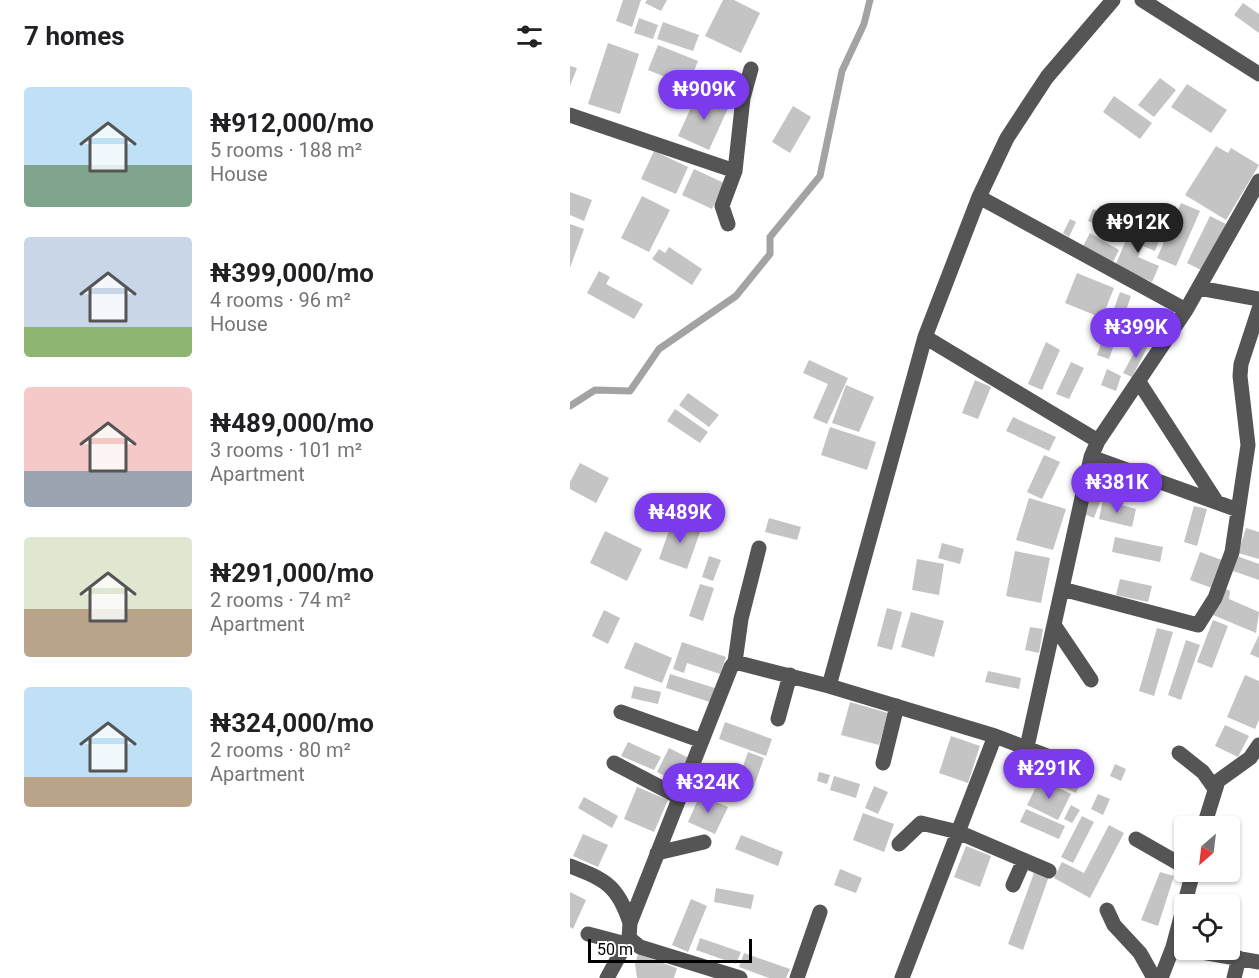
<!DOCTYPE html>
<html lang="en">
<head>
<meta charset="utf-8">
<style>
	body { margin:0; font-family:Roboto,sans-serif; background:#f6f6f6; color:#202124; height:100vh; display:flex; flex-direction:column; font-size:22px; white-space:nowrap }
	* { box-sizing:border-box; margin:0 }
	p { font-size:20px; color:#757577 }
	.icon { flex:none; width:33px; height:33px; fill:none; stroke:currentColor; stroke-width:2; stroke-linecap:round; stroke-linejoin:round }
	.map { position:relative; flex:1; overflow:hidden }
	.drawer { display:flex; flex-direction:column; background:#fff; width:570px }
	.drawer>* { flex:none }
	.needle { width:39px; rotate:208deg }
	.tools { position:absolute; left:604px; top:816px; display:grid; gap:12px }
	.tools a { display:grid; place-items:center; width:66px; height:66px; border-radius:6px; background:#fff; box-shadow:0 2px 4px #0004; font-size:30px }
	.scale { position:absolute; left:18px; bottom:15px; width:164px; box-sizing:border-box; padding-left:6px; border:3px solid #000; border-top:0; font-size:16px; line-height:21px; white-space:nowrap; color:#000; -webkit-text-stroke:4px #fff; paint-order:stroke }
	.price { position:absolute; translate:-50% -51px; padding:0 14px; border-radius:21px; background:#7c3aed; color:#fff; font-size:20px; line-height:39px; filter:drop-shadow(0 2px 3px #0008) }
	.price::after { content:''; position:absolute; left:50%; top:36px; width:18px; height:14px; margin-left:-9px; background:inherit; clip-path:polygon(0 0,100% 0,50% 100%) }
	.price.selected { background:#222; color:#fff }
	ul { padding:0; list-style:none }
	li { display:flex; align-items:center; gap:18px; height:150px; padding:0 24px }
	li span { display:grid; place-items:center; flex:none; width:168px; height:120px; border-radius:6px; color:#555 }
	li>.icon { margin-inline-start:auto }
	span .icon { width:72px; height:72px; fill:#fffc; stroke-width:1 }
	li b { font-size:26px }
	h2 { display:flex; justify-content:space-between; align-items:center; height:72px; padding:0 24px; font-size:26px }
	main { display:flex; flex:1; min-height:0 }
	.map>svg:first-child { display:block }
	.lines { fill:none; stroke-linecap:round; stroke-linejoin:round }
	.stream { stroke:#a3a3a3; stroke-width:7 }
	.building { fill:#c4c4c4 }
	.minor { stroke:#555; stroke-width:15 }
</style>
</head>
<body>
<main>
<section class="drawer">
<h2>7 homes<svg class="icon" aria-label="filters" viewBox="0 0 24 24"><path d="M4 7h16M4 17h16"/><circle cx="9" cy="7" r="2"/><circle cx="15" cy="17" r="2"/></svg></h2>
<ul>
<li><span style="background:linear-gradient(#bfe0f5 65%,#7fa58c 0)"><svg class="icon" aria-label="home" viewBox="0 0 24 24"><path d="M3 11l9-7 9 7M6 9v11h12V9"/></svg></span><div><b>₦912,000/mo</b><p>5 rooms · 188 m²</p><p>House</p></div></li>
<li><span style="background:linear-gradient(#c9d6e8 75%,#8fb573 0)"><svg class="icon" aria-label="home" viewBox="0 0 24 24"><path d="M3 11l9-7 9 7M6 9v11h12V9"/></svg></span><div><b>₦399,000/mo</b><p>4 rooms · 96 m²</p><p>House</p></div></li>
<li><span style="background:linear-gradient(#f6c9c9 70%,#9aa5b1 0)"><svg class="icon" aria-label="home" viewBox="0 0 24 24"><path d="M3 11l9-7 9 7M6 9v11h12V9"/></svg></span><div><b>₦489,000/mo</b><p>3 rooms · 101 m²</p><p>Apartment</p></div></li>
<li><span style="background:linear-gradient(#dfe7d0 60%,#b9a48a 0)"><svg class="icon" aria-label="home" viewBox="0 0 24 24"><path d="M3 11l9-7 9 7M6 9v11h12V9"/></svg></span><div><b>₦291,000/mo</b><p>2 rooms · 74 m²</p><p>Apartment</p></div></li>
<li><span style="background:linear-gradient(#bfe0f5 75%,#b9a48a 0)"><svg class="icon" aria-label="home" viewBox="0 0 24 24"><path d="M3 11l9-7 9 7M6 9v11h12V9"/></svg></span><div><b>₦324,000/mo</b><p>2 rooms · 80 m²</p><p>Apartment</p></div></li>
</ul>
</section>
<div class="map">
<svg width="689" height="978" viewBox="0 0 689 978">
	<rect width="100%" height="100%" fill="#fff"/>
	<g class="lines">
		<!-- stream -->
		<path class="stream" d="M0 406 25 390 60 391 89 349 166 296 200 254V237L250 176 272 71 294 24 300 0"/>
	</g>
	<!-- building -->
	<path class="building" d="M53 0H71L62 27 46 21Z
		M77 0H97L91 11 75 3Z
		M153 0H164L190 13 171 53 135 36Z
		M673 3 689 14V33L664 15Z
		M69 18 88 25 83 39 64 33Z
		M93 22 129 35 123 51 87 39Z
		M38 43 69 54 50 114 18 104Z
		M88 45 128 61 118 86 78 70Z
		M0 66 7 68 0 86Z
		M590 78 606 90 584 117 568 105Z
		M617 84 657 110 641 133 601 107Z
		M128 92 159 106 139 150 108 136Z
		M544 96 582 123 570 139 533 112Z
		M223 106 241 117 220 153 202 142Z
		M646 146 658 153 661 148 689 165 656 220 615 195Z
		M84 151 118 167 106 194 71 179Z
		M124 169 154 183 142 209 112 195Z
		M0 192 22 200 14 221 0 215Z
		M72 196 100 210 79 252 51 238Z
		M611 203 630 211 606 266 587 258Z
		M523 209 559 224 554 237 518 221Z
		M640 216 656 224 633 271 617 263Z
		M500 219 506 222 499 237 493 233Z
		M0 224 14 229 0 268Z
		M562 226 590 238 585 251 573 246 568 257 589 266 582 282 545 266Z
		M520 233 549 250 543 262 513 246Z
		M99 247 132 269 122 285 82 259 89 249 95 253Z
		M29 271 40 277 36 284 73 304 64 319 17 293Z
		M507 273 544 288 532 318 495 303Z
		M550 292 561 296 539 359 527 355Z
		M571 340 579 344 562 377 553 373Z
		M476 342 490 350 472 390 458 384Z
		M239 360 278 378 257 424 243 418 258 384 233 373Z
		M501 362 514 368 499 399 486 394Z
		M537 369 551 376 546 391 531 385Z
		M405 380 421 387 408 419 392 413Z
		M276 385 304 397 289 432 262 423Z
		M118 393 149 415 139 427 109 405Z
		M105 409 138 432 130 443 97 421Z
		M443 417 486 437 479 451 436 431Z
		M260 427 306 442 297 470 251 455Z
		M474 455 490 462 472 499 457 492Z
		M10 463 39 478 26 503 0 489V482Z
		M528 470 540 474 524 518 512 513Z
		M459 498 496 509 483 550 446 540Z
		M533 500 566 509 562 527 529 519Z
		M624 506 637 509 627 546 614 542Z
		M199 518 231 527 227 540 195 532Z
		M103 519 131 529 117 569 89 559Z
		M676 528 689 532V559L668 553Z
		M35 531 72 549 57 581 20 563Z
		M545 537 593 547 590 562 542 552Z
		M372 543 394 549 390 564 368 558Z
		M445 551 480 558 471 603 436 596Z
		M630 552 652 560 642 588 620 580Z
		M139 556 151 560 143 581 132 577Z
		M667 556 689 564V580L663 571Z
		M347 559 374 564 369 595 342 590Z
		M550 579 582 586 578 602 546 595Z
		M130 584 144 588 133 621 119 616Z
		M654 588 660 591 659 599 689 612 686 633 643 615Z
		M317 608 332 612 322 650 307 646Z
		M34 610 50 618 38 644 22 636Z
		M341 612 374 621 364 657 331 647Z
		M643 620 658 626 642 668 627 662Z
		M460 627 473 629 469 653 455 650Z
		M587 628 603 632 584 696 569 691Z
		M689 635V658L680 654Z
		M616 640 630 645 611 700 598 695Z
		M65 642 102 658 92 683 54 668Z
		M112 642 156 657 150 674 117 663 114 673 103 669Z
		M418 671 451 678 449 689 415 682Z
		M100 674 145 688 140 702 96 688Z
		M675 675 689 681V720L685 729 657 717Z
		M64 686 91 692 88 704 61 698Z
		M280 702 318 713 309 745 271 735Z
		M155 722 202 739 196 756 149 739Z
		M655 725 679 736 668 757 645 746Z
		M381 736 410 746 398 783 369 773Z
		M58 742 91 757 84 770 51 756Z
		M99 748 119 758 108 782 87 772Z
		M178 752 194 758 183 789 167 783Z
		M474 762 512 780 506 793 468 775Z
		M545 764 556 769 551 781 540 776Z
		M249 772 260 775 257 784 247 781Z
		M264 776 290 784 286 798 260 790Z
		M470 779 501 794 488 820 457 805Z
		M304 786 318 792 308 814 295 808Z
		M67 787 98 800 84 832 54 819Z
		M528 794 540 799 533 815 521 809Z
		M130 795 158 807 145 834 118 822Z
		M14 797 48 816 42 828 8 808Z
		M501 805 510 810 502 823 494 819Z
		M456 809 495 826 489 839 450 822Z
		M293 813 324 824 314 852 283 840Z
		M512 816 524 822 503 863 491 857Z
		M539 825 554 833 520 898 484 878 492 862 514 873Z
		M13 834 38 845 28 867 3 856Z
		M171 835 213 852 208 866 165 849Z
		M396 846 421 856 410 887 384 877Z
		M270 869 292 878 286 893 264 885Z
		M590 872 604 876 588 926 571 920Z
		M464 873 478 879 453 950 438 944Z
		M146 888 184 895 181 909 144 902Z
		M0 892 16 900 3 929 0 927Z
		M121 899 137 906 118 952 102 945Z
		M130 938 171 952 166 964 126 950Z
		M174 953 220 969 216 978H199L169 967Z
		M68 954 107 968 104 978H67L65 964Z"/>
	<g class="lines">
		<!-- minor -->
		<path class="minor" d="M572 0 689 74
			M0 115 165 171
			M409 197 616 310
			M158 224 152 206 165 171 173 98 181 69
			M629 288 689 299
			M355 337 528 441
			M569 382 646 501
			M521 457 668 510
			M492 589 628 625 645 598 662 552 678 445 670 376 671 364 689 309
			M484 625 521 680
			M165 662 259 686 425 736 511 769
			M259 686 355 337 409 197 437 138 477 77 543 0
			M51 712 132 741
			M208 719 220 675
			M457 747 521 457 528 441 616 310 689 181
			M609 753 633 772 645 789
			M44 763 109 797
			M313 763 327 706
			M634 826 648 781 680 758 689 745
			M566 839 615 867
			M329 844 351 823 388 832 479 871
			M87 853 134 842
			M0 866C36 880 48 886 60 923
			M443 885 454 860
			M537 910 544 925 570 953 584 978
			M18 934 56 944
			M59 938 70 947 170 978
			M620 950 689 962
			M37 978 59 938 60 923 161 667 165 662 171 619 189 548
			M227 978 250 912
			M332 978 425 736
			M591 978 603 947 623 872
			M664 978 669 958"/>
	</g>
</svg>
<div class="tools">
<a><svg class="needle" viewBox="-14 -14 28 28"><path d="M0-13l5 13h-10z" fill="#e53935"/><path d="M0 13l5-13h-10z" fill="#757577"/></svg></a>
<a><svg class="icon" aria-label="locate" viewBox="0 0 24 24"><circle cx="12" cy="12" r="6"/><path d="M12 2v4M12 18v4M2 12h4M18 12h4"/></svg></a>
</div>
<div class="scale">50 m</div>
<b class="price" style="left:134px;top:121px">₦909K</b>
<b class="price selected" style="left:568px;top:254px">₦912K</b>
<b class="price" style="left:566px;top:359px">₦399K</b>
<b class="price" style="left:547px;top:514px">₦381K</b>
<b class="price" style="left:110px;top:544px">₦489K</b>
<b class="price" style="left:479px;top:800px">₦291K</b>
<b class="price" style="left:138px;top:814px">₦324K</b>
</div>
</main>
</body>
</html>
